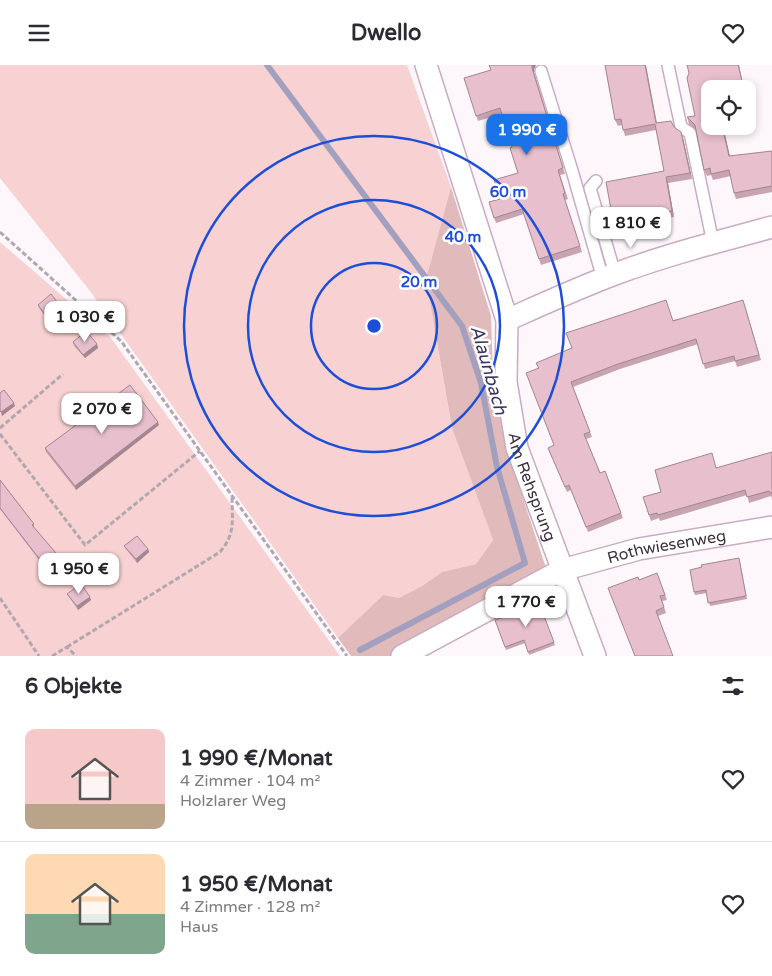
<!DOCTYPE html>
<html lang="de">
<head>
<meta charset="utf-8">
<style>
	body { margin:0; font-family:"Varela Round",sans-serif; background:#f2f2f3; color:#2b2b33; height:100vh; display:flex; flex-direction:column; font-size:19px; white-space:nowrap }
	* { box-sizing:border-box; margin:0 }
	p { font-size:16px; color:#7c7c81 }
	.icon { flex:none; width:28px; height:28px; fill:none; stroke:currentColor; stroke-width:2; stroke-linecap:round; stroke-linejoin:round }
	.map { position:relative; height:591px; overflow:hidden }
	.details { display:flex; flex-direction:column; background:#fff; flex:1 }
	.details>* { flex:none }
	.tools { position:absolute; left:701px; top:15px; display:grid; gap:10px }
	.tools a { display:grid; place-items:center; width:55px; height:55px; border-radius:10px; background:#fff; box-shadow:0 2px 8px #0003; font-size:25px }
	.price { position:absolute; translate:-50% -42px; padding:0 11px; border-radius:10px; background:#fff; color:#222; font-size:16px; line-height:32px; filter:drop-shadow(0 1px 2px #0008) }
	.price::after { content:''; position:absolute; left:50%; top:30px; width:15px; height:11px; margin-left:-8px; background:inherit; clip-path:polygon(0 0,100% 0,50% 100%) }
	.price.selected { background:#1a73e8; color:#fff }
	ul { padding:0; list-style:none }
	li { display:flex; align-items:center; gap:15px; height:125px; padding:0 25px }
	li+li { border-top:1px solid #e1e1e2 }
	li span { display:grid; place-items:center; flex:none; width:140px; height:100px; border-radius:10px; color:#555 }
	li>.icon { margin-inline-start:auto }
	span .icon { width:60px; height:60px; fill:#fffc; stroke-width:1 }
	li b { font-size:21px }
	h2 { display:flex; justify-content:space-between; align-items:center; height:60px; padding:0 25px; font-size:21px }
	header { display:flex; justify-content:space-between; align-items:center; height:65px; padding:0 25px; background:#fff; font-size:22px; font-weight:700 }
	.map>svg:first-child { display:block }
	.green { fill:#f8d1d2 }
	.forest { fill:#e1babb }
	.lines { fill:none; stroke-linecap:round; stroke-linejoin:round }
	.stream { stroke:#a39fbf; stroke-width:6 }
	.service-casing { stroke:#caabc3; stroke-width:14 }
	.minor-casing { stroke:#caabc3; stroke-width:24 }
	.path { stroke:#b1a8af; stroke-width:3; stroke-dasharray:5 2.5; stroke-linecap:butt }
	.service { stroke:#fff; stroke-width:11 }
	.minor { stroke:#fff; stroke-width:21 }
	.wall { fill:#c7a4b0 }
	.shaded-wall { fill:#a28690 }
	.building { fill:#e7bfcd; stroke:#a28690 }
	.ring { fill:none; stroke:#1d4ed8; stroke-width:2.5 }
	.labels { text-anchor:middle; stroke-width:5; stroke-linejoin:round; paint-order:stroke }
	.street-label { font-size:16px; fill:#3e313b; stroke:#fff }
	.water-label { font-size:18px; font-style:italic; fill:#3c3460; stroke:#fff }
	.centre { fill:#1d4ed8; stroke:#fff; stroke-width:2.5 }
	.ring-label { font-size:15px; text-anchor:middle; font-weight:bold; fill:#1d4ed8; stroke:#fff; stroke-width:5; stroke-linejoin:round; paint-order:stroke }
</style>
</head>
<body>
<header><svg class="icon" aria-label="menu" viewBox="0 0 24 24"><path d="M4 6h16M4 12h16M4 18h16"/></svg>Dwello<svg class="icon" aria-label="heart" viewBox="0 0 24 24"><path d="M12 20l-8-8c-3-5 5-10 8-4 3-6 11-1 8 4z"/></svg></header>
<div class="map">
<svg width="772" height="591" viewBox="0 0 772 591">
	<rect width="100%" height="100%" fill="#fdf7fc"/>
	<!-- green -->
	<path class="green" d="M0 0H407L451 122 426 214 452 363 493 475 476 499 442 507 422 521 399 533 383 530 338 573 90 226 0 113Z
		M0 177 111 273 340 591H0Z"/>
	<!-- forest -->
	<path class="forest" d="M451 122 491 251 493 314 507 385 546 503 411 591H351L338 573 383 530 399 533 422 521 442 507 476 499 493 475 452 363 426 214Z"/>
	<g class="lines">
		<!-- stream -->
		<path class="stream" d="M267 0 462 261 481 318 497 402 525 498 360 585"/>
		<defs>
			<path id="service" d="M668 0 681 62 690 68 713 178
				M541 6 573 109 603 214
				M596 116 590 123 615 209"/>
			<g id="minor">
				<path id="s1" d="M426 0 507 255 506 317 517 383 595 591"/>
				<path d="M507 255C543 239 578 223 615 209 666 190 720 176 772 162"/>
				<path id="s2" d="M402 591 562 505 639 484 772 462"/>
			</g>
		</defs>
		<!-- service casing -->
		<use href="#service" class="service-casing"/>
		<!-- minor casing -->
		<use href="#minor" class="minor-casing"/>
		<!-- path -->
		<path class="path" d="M0 167 121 276 347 591
			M0 363 63 309
			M0 369 85 480 200 386
			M0 533 39 591
			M67 582 220 487C236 468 232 455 232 431
			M52 591 67 582 76 591"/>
		<!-- service -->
		<use href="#service" class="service"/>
		<!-- minor -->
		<use href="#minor" class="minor"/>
	</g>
	<!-- wall -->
	<path class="wall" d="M489 0H536L534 4V8L565 109 560 110 568 134 565 135 582 187 541 200 524 149 496 158 489 137 500 134 518 108 512 82 502 49 478 56 464 13 491 5Z
		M605 0 657 58 674 62 683 73 692 114 668 118 674 152 647 157 648 161 617 167 614 161 664 106 656 65 625 71 622 60 618 61 615 55Z
		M748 38 750 50 748 51Z
		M687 52 710 61H723L730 91 772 86V127L736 134 734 128 731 111 713 115 711 110 707 111 704 105 696 65 689 59Z
		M38 240 61 242 62 245 49 256 39 243Z
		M745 241 761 295 737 302 735 296 705 304 698 279 620 304 573 322 592 372 586 374 600 408 605 406 623 453 588 467 571 425 567 427 548 383 554 380 538 304 571 283 673 255Z
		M73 277 98 283 85 293 74 281Z
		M159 360 76 425 46 387 45 383Z
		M772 387V434L771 431 749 438 747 430 660 456 659 453 651 456 643 432 661 427 717 403Z
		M0 415 34 459V463L61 494 62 497 49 508 0 444Z
		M124 481 148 484 149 487 137 498 126 484Z
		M740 497 747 534 710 541 707 528 695 530 694 527Z
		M657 508 667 535 662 536 666 548 658 551 639 515Z
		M67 529 91 535 78 545 69 532Z
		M539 538 555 580 529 590 525 578 506 585 495 555Z"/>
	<!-- shaded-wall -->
	<path class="shaded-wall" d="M532 0H536L534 4V8L565 109 532 3Z
		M645 0H646L658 64 656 58Z
		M738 0H739L744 24Z
		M722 61H723L731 97 729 91Z
		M681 67 683 73 692 114 690 108Z
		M666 112 668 118 674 152 672 146Z
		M61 242 62 245 49 256 48 253Z
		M97 279 98 283 85 293 83 290Z
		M14 338 15 341 2 351 1 347Z
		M158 357 159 360 76 425 75 421Z
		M148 484 149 487 137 498 136 494Z
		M61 494 62 497 49 508 48 505Z
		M90 532 91 535 78 545 77 541Z"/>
	<!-- building -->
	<path class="building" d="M489 0H532V3L563 103 558 105 565 128 563 129 580 181 539 194 522 144 494 153 489 137 500 134 494 115 518 108 510 83 512 82 500 43 476 51 464 13 491 5Z
		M605 0H645L656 58 671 56 674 62 681 67 690 108 666 112 672 146 645 151 646 155 614 161 606 117 664 106 655 59 623 65 621 54 615 55Z
		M687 0H738L744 24H710V61H722L729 91 772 86V121L734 128 729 105 711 109 710 103 704 105 695 60 687 52 695 51 687 13 689 8Z
		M51 229 61 242 48 253 38 240Z
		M666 235 673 256 743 235 759 290 735 296 734 291 703 299 696 274 618 299 571 317 590 367 584 369 600 408 605 406 621 448 586 462 569 420 565 422 548 383 554 380 526 308 539 303 536 298 572 283 566 268Z
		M86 266 97 279 83 290 73 277Z
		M130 320 158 357 75 421 45 383Z
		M4 325 14 338 1 347 0 346V328Z
		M772 387V428H770L769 426 747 432 745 425 658 450 657 448 649 450 643 432 661 427 655 405 712 388 716 403Z
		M0 415 34 459 32 460 61 494 48 505 0 443Z
		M137 471 148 484 136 494 124 481Z
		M739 493 746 531 708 538 706 525 694 527 690 505 702 502 701 500Z
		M657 508 665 530 660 531 664 542 656 546 673 591H635L608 523 638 512 639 515Z
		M81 519 90 532 77 541 67 529Z
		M539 538 554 577 528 587 524 575 505 582 495 555Z"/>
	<!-- distance rings -->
	<g class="ring">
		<circle cx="374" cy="261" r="63"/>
		<circle cx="374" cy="261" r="126"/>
		<circle cx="374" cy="261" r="190"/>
	</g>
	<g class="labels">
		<!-- street labels -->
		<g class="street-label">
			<text dy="6" stroke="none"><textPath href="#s1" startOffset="438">Am Rehsprung</textPath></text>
			<text dy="6" stroke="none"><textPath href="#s2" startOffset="289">Rothwiesenweg</textPath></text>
		</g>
		<!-- water labels -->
		<g class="water-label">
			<text transform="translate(489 305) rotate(74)" y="6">Alaunbach</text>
		</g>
	</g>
	<circle cx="374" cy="261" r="8" class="centre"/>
	<g class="ring-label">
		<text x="508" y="132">60 m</text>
		<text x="463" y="177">40 m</text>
		<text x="419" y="222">20 m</text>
	</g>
</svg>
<div class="tools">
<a><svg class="icon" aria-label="locate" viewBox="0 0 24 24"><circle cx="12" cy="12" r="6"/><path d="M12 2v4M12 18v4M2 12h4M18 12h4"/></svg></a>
</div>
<b class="price selected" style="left:527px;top:91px">1 990 €</b>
<b class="price" style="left:631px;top:184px">1 810 €</b>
<b class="price" style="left:85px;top:278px">1 030 €</b>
<b class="price" style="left:102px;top:370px">2 070 €</b>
<b class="price" style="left:79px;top:530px">1 950 €</b>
<b class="price" style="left:526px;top:563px">1 770 €</b>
</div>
<section class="details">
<h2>6 Objekte<svg class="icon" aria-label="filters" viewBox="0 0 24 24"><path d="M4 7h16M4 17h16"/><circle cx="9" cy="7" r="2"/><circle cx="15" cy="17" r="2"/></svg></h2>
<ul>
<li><span style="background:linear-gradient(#f6c9c9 75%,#b9a48a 0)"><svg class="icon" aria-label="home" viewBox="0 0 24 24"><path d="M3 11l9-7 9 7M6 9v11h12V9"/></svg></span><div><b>1 990 €/Monat</b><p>4 Zimmer · 104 m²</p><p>Holzlarer Weg</p></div><svg class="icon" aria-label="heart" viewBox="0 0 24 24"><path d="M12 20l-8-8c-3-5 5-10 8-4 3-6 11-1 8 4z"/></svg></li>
<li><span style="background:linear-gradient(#ffd9b3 60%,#7fa58c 0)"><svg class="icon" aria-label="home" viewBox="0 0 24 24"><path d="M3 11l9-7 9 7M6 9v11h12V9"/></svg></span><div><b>1 950 €/Monat</b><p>4 Zimmer · 128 m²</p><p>Haus</p></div><svg class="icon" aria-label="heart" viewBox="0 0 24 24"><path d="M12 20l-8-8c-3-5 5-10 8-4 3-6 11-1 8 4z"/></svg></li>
</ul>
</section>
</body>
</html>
